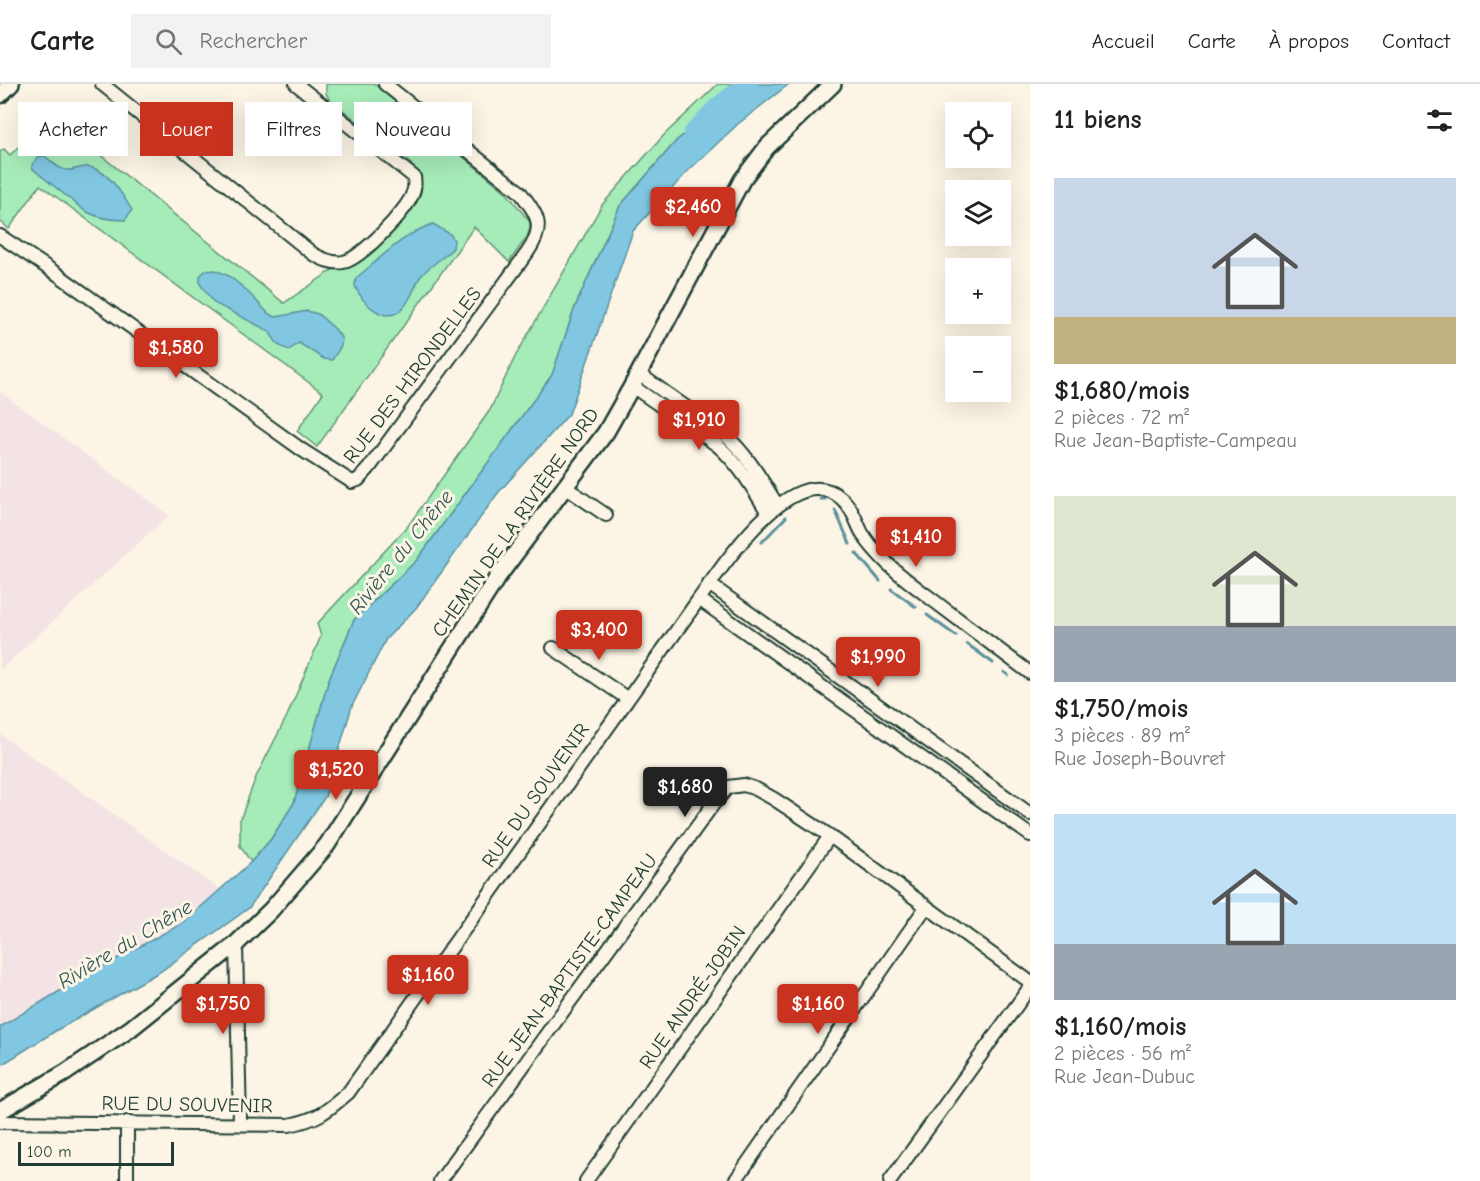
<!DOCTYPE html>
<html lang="fr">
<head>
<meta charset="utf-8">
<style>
	body { margin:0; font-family:"Comic Neue",sans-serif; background:#f2f2f2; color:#222; height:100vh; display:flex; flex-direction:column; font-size:22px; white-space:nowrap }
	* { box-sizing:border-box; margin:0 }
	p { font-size:20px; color:#767676 }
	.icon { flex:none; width:33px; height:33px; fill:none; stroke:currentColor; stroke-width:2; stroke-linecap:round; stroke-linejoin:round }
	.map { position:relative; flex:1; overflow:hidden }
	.sheet { display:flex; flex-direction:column; background:#fff; width:450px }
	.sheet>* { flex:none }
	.banner { position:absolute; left:18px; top:18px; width:570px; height:54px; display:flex; gap:12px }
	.buttons { position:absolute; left:945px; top:18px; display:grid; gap:12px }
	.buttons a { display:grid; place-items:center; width:66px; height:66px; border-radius:0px; background:#fff; box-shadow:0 6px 24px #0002; font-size:30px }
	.scale { position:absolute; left:18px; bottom:15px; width:156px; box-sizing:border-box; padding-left:6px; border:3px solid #1f3d34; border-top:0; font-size:16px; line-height:21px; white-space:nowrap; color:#1f3d34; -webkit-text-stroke:4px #fcf5e5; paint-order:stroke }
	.price { position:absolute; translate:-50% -51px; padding:0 14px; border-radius:6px; background:#c8321e; color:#fff; font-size:20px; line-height:39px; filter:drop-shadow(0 2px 3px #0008) }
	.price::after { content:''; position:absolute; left:50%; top:36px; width:18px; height:14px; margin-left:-9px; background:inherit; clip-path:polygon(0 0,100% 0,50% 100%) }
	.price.on { background:#222; color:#fff }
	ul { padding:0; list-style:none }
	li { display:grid; align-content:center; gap:12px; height:318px; padding:0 24px }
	li span { display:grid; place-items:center; height:186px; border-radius:0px; color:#555 }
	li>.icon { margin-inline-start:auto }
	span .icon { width:108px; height:108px; fill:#fffc; stroke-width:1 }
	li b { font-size:26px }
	h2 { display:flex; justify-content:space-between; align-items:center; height:72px; padding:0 24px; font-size:26px }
	.chip { padding:0 21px; border-radius:0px; background:#fff; box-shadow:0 6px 24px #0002; font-size:21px; line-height:54px }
	.chip.on { background:#c8321e; color:#fff }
	header { display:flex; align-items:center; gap:36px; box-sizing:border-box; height:84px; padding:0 30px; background:#fff; border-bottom:2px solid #e0e0e0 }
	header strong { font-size:28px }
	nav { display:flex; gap:33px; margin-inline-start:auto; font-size:21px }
	.search { width:420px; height:54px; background:#f2f2f2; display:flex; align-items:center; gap:15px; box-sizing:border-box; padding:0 21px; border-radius:0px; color:#767676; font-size:22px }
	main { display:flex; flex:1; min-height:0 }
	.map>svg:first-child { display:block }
	.built { fill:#f4e3e4 }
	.green { fill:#a6ecb9; stroke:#629476; stroke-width:1.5 }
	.water { fill:#81c7e2; stroke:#5a909c; stroke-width:1.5 }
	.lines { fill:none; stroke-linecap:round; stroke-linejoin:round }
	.stream { stroke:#5a909c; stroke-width:3 }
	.river { stroke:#81c7e2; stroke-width:20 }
	.minor-casing { stroke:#1f3d34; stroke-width:16 }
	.tertiary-casing { stroke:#1f3d34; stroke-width:20 }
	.minor { stroke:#fcf5e5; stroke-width:12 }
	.tertiary { stroke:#fcf5e5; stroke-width:15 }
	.labels { text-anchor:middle; stroke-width:6; stroke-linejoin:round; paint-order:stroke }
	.street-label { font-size:20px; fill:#1f3d34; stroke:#fcf5e5 }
	.water-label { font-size:21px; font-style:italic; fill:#335957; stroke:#fcf5e5 }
</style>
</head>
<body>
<header>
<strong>Carte</strong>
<div class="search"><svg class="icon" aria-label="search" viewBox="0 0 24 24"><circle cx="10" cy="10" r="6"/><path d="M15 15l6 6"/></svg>Rechercher</div>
<nav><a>Accueil</a><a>Carte</a><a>À propos</a><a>Contact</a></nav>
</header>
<main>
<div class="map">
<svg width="1030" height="1097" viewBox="0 0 1030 1097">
	<rect width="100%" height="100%" fill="#fcf5e5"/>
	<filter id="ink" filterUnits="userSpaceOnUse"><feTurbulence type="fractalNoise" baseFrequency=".0167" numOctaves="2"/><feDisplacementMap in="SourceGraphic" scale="12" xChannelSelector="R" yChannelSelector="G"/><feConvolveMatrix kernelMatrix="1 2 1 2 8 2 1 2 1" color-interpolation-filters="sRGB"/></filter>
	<g filter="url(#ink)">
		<!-- built -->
		<path class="built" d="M0 308 169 431 0 586Z
			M0 650 221 806 183 839 83 893 0 943Z"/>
		<!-- green -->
		<path class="green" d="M326 0H374L506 108 530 138V144L527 153 509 178 474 143 317 363 297 347 323 309 40 101 9 145 0 137V68L4 65 10 71 52 32 284 219 344 178 415 114 417 91 411 80 329 15 326 9Z
			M718 0H751L677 56 620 122 575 223 552 291 417 476 354 536 329 595 294 719 271 755 251 778 240 762V736L256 693 287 632 321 552 317 540 408 442 490 326 515 273 602 121 665 50Z"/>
		<!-- water -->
		<path class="water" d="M751 0H789L738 40 688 87 633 147 569 330 498 409 416 524 386 555 352 622 325 713 249 824 161 887 57 946 0 982V943L83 893 183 839 251 778 271 755 294 719 329 595 354 536 417 476 552 291 575 223 620 122 677 56Z
			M45 72C52 78 60 87 70 86 80 85 86 79 98 86 113 94 123 112 132 126L125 136C111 136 98 134 85 127L33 85 32 81 38 73Z
			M433 140 450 150 454 156 453 164C444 174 430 181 421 192 414 202 412 215 402 225 384 242 362 218 355 202L356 194C380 175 404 149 433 140Z
			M215 186 229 192 244 204 269 230 276 233 307 227 318 230 335 245 342 255 341 262 332 276 324 275 299 259 289 266 278 261 269 247 214 219 200 200V192L205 187Z"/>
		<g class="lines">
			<!-- stream -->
			<path class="stream" d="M821 415H825
				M835 426 850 460
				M762 458 786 433
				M856 469 880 497
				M891 505 916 523
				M927 531 956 552
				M967 560 993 579
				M1004 588 1008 591"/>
			<!-- river -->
			<path class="river" d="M693 50 717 24 748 0"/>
			<defs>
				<path id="minor" d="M102 0 313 170C322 175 332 180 343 178 360 176 406 127 412 111 415 105 415 99 414 93L296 0
					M0 152 57 190 302 366 352 398 358 396 369 384 527 169C546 142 538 132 520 108L385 0
					M639 290 724 350C747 370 761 395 777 421
					M632 302 717 361C739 380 753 404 768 429
					M565 403 606 431
					M709 500 1030 730
					M699 515 1030 751
					M553 564 628 615
					M236 860 240 1040
					M0 1038 289 1041C318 1035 326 1028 348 1009L699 515C722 483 793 373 841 414 852 423 856 437 862 449 869 461 878 470 888 480 905 496 924 509 942 523 971 545 1001 567 1030 589
					M127 1038V1097
					M440 1097 714 719 728 703 744 701 756 705 774 715 830 752 1030 898
					M586 1097 830 752
					M735 1097 926 823
					M890 1097 1030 903"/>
				<path id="tertiary" d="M0 11 11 0
					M0 1027 65 989 130 945 236 860 271 826 327 761 497 494 606 348 632 302 742 96 767 63 833 0"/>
			</defs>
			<!-- minor casing -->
			<use href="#minor" class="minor-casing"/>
			<!-- tertiary casing -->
			<use href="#tertiary" class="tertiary-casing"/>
			<!-- minor -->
			<use href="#minor" class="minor"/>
			<!-- tertiary -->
			<use href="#tertiary" class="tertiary"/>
		</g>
	</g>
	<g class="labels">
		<!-- street labels -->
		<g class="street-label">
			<text transform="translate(412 291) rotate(-53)" y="7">RUE DES HIRONDELLES</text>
			<text transform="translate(515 438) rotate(-55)" y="7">CHEMIN DE LA RIVIÈRE NORD</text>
			<text transform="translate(535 711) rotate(-55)" y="7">RUE DU SOUVENIR</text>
			<text transform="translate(569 886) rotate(-54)" y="7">RUE JEAN-BAPTISTE-CAMPEAU</text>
			<text transform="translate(692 913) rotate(-55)" y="7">RUE ANDRÉ-JOBIN</text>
			<text transform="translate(187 1020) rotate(1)" y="7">RUE DU SOUVENIR</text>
		</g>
		<!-- water labels -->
		<g class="water-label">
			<text transform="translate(401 468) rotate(-51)" y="7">Rivière du Chêne</text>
			<text transform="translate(125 860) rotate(-31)" y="7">Rivière du Chêne</text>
		</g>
	</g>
</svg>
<div class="buttons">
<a><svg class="icon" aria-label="locate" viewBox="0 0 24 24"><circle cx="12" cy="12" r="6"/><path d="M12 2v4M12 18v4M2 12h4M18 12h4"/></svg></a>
<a><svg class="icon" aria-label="layers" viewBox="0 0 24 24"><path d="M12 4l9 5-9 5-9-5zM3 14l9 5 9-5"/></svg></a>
<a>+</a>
<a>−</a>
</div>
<div class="scale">100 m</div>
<b class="price" style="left:693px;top:154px">$2,460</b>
<b class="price" style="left:176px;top:295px">$1,580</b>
<b class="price" style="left:699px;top:367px">$1,910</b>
<b class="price" style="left:916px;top:484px">$1,410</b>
<b class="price" style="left:599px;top:577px">$3,400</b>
<b class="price" style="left:878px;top:604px">$1,990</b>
<b class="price" style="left:336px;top:717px">$1,520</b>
<b class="price on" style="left:685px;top:734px">$1,680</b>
<b class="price" style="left:428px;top:922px">$1,160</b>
<b class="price" style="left:223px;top:951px">$1,750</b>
<b class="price" style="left:818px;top:951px">$1,160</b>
<div class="banner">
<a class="chip">Acheter</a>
<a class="chip on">Louer</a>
<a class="chip">Filtres</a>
<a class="chip">Nouveau</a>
</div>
</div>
<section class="sheet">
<h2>11 biens<svg class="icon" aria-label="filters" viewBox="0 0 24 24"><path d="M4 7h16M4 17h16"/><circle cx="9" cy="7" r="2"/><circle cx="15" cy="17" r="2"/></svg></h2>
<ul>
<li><span style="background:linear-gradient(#c9d6e8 75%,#c2b280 0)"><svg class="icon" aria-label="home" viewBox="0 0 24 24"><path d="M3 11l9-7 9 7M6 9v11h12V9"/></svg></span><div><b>$1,680/mois</b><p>2 pièces · 72 m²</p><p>Rue Jean-Baptiste-Campeau</p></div></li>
<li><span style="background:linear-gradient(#dfe7d0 70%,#9aa5b1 0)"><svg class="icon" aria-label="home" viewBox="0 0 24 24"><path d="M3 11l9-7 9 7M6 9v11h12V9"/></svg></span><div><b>$1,750/mois</b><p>3 pièces · 89 m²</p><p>Rue Joseph-Bouvret</p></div></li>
<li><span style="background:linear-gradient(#bfe0f5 70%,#9aa5b1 0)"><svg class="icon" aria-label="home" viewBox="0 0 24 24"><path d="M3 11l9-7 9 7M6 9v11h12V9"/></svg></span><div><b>$1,160/mois</b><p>2 pièces · 56 m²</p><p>Rue Jean-Dubuc</p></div></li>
</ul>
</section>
</main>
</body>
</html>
